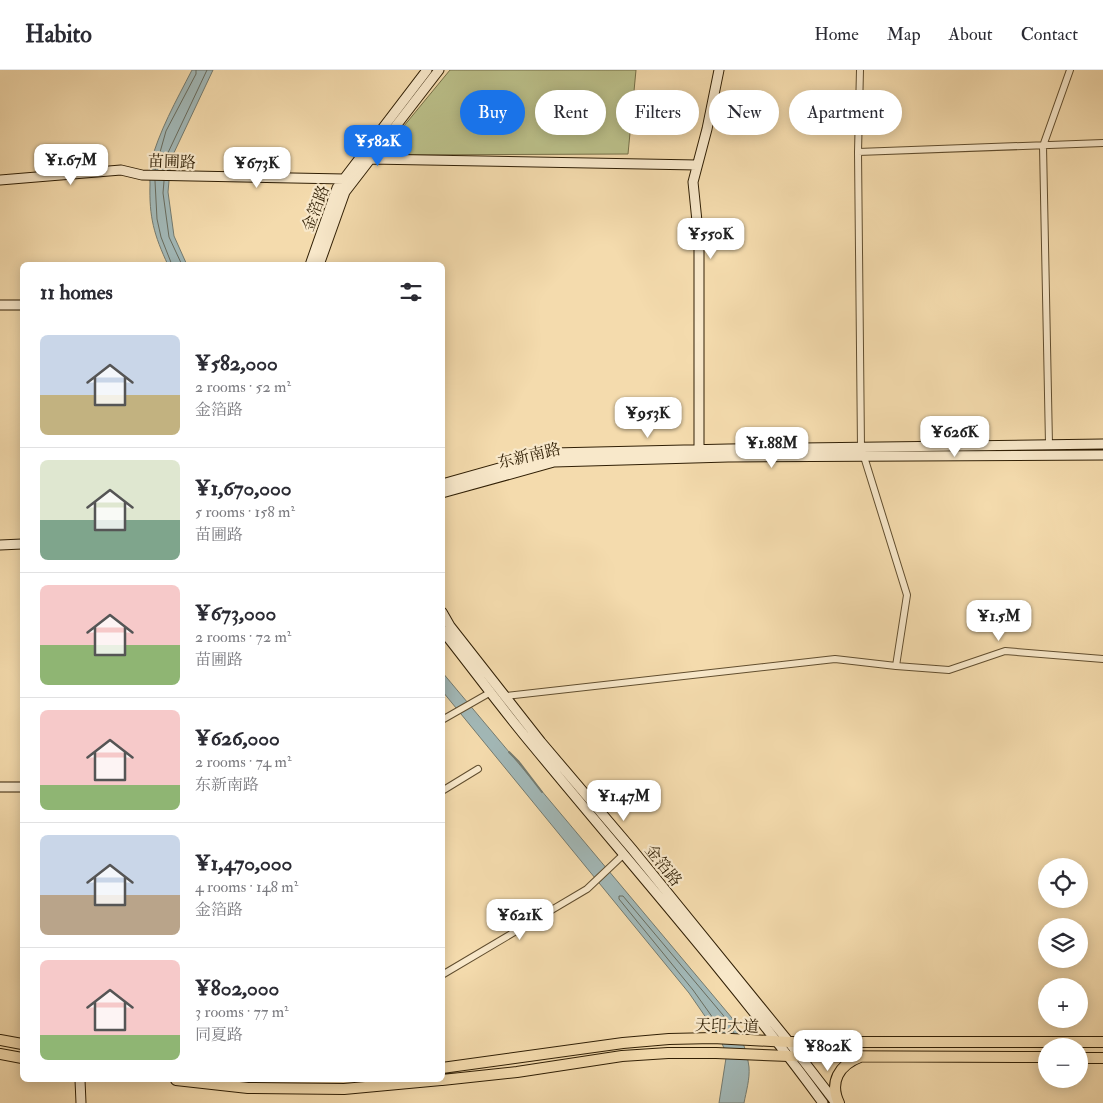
<!DOCTYPE html>
<html lang="en">
<head>
<meta charset="utf-8">
<style>
	body { margin:0; font-family:"IM FELL Double Pica","Noto Serif SC",serif; background:#f2f2f3; color:#2b2b33; height:100vh; display:flex; flex-direction:column; font-size:19px; white-space:nowrap }
	* { box-sizing:border-box; margin:0 }
	p { font-size:16px; color:#7c7c81 }
	.icon { flex:none; width:28px; height:28px; fill:none; stroke:currentColor; stroke-width:2; stroke-linecap:round; stroke-linejoin:round }
	.map { position:relative; flex:1; overflow:hidden }
	.details { position:absolute; left:20px; top:192px; width:425px; height:820px; display:flex; flex-direction:column; background:#fff; border-radius:8px; box-shadow:0 2px 12px #0003 }
	.details>* { flex:none }
	.top-card { position:absolute; left:460px; top:20px; width:475px; height:45px; display:flex; gap:10px }
	.buttons { position:absolute; left:1038px; top:788px; display:grid; gap:10px }
	.buttons a { display:grid; place-items:center; width:50px; height:50px; border-radius:50%; background:#fff; box-shadow:0 2px 12px #0003; font-size:25px }
	.price { position:absolute; translate:-50% -42px; padding:0 11px; border-radius:10px; background:#fff; color:#222; font-size:16px; line-height:32px; filter:drop-shadow(0 1px 2px #0008) }
	.price::after { content:''; position:absolute; left:50%; top:30px; width:15px; height:11px; margin-left:-8px; background:inherit; clip-path:polygon(0 0,100% 0,50% 100%) }
	.price.on { background:#1a73e8; color:#fff }
	ul { padding:0; list-style:none }
	li { display:flex; align-items:center; gap:15px; height:125px; padding:0 20px }
	li+li { border-top:1px solid #e1e1e2 }
	li span { display:grid; place-items:center; flex:none; width:140px; height:100px; border-radius:8px; color:#555 }
	li>.icon { margin-inline-start:auto }
	span .icon { width:60px; height:60px; fill:#fffc; stroke-width:1 }
	li b { font-size:21px }
	h2 { display:flex; justify-content:space-between; align-items:center; height:60px; padding:0 20px; font-size:21px }
	.pill { padding:0 18px; border-radius:22px; background:#fff; box-shadow:0 2px 12px #0003; font-size:18px; line-height:45px }
	.pill.on { background:#1a73e8; color:#fff }
	header { display:flex; align-items:center; gap:30px; box-sizing:border-box; height:70px; padding:0 25px; background:#fff; border-bottom:1px solid #e1e1e2 }
	header strong { font-size:24px }
	nav { display:flex; gap:28px; margin-inline-start:auto; font-size:18px }
	.map>svg:first-child { display:block }
	.green { fill:#bbc08a; stroke:#767048 }
	.water { fill:#a2b8b7; stroke:#747b70 }
	.lines { fill:none; stroke-linecap:round; stroke-linejoin:round }
	.shore { stroke:#696c5e; stroke-width:1 }
	.stream { stroke:#747b70; stroke-width:2 }
	.street-casing { stroke:#614e2f; stroke-width:8 }
	.secondary-casing { stroke:#301f05; stroke-width:11 }
	.primary-casing { stroke:#301f05; stroke-width:12 }
	.street { stroke:#f8e8ca; stroke-width:6 }
	.secondary { stroke:#f8e8ca; stroke-width:9 }
	.primary { stroke:#f4dbad; stroke-width:10 }
	.labels { text-anchor:middle; stroke-width:4.5; stroke-linejoin:round; paint-order:stroke }
	.street-label { font-size:16px; fill:#301f05; stroke:#f8e8ca }
</style>
</head>
<body>
<header>
<strong>Habito</strong>
<nav><a>Home</a><a>Map</a><a>About</a><a>Contact</a></nav>
</header>
<div class="map">
<svg width="1103" height="1033" viewBox="0 0 1103 1033">
	<rect width="100%" height="100%" fill="#f4dbad"/>
	<filter id="stains"><feTurbulence type="fractalNoise" baseFrequency=".004" numOctaves="4"/><feColorMatrix values="0 0 0 0 .2 0 0 0 0 .09 0 0 0 0 .02 0 0 0 .5 -.17"/></filter>
	<radialGradient id="worn" r=".72"><stop offset=".6" stop-color="#630" stop-opacity="0"/><stop offset="1" stop-color="#630" stop-opacity=".3"/></radialGradient>
	<!-- green -->
	<path class="green" d="M450 0H636L628 84 380 85Z"/>
	<!-- water -->
	<path class="water" d="M192 0H213L171 89 168 122 174 166 187 195H168C154 165 149 147 150 114 150 108 149 101 150 95 159 61 176 31 192 0Z
		M442 602 732 948C740 963 747 981 749 997 750 1009 746 1022 744 1033H719L726 988 724 978 718 965 689 923 443 622Z"/>
	<g class="lines">
		<!-- shore -->
		<path class="shore" d="M155 100 166 61 196 4V0
			M165 100 166 87 207 0
			M155 111 157 149 161 167 172 195
			M164 111 163 123 169 167 182 195
			M723 962 693 920 619 829V826H623L728 951 734 963"/>
		<!-- stream -->
		<path class="stream" d="M509 682 519 692 542 722"/>
		<defs>
			<path id="street" d="M858 82 1103 73
				M1049 374 1043 76 1070 0
				M896 596 949 600 1005 581 1103 589
				M505 626 835 589 896 596 907 525 861 377 858 82 860 0
				M442 650 491 622
				M442 721 478 699
				M442 905 587 819 624 784"/>
			<path id="secondary" d="M370 89 697 95
				M0 110 121 100 142 105 344 109
				M310 195 337 118 427 0
				M319 195 345 122 439 0
				M0 235H22
				M699 380V171L693 112 707 59 719 0
				M442 414 553 383 728 379 1103 374
				M442 423 554 392 728 387 1103 385
				M0 475 22 474
				M442 542 450 556 541 672 632 779 789 972 836 1033
				M442 560C473 599 502 639 534 677 631 795 733 910 823 1033
				M0 717H22
				M80 1010 81 1033"/>
			<path id="primary" d="M0 970 22 974
				M0 984 22 988
				M1079 988H1103
				M442 998 623 973 669 969 713 968 789 972H1103
				M176 1010 248 1018 344 1019 441 1010
				M442 1010 517 1002 622 986 668 983H716L789 986 1046 987
				M839 1033C829 1012 839 995 860 987"/>
		</defs>
		<!-- street casing -->
		<use href="#street" class="street-casing"/>
		<!-- secondary casing -->
		<use href="#secondary" class="secondary-casing"/>
		<!-- primary casing -->
		<use href="#primary" class="primary-casing"/>
		<!-- street -->
		<use href="#street" class="street"/>
		<!-- secondary -->
		<use href="#secondary" class="secondary"/>
		<!-- primary -->
		<use href="#primary" class="primary"/>
	</g>
	<g class="labels">
		<!-- street labels -->
		<g class="street-label">
			<text transform="translate(172 91) rotate(2)" y="6">苗圃路</text>
			<text transform="translate(315 138) rotate(-69)" y="6">金箔路</text>
			<text transform="translate(529 385) rotate(-13)" y="6">东新南路</text>
			<text transform="translate(664 795) rotate(51)" y="6">金箔路</text>
			<text transform="translate(727 955) rotate(2)" y="6">天印大道</text>
		</g>
	</g>
	<rect width="100%" height="100%" filter="url(#stains)"/>
	<rect width="100%" height="100%" fill="url(#worn)"/>
</svg>
<div class="buttons">
<a><svg class="icon" aria-label="locate" viewBox="0 0 24 24"><circle cx="12" cy="12" r="6"/><path d="M12 2v4M12 18v4M2 12h4M18 12h4"/></svg></a>
<a><svg class="icon" aria-label="layers" viewBox="0 0 24 24"><path d="M12 4l9 5-9 5-9-5zM3 14l9 5 9-5"/></svg></a>
<a>+</a>
<a>−</a>
</div>
<b class="price on" style="left:378px;top:97px">¥582K</b>
<b class="price" style="left:71px;top:116px">¥1.67M</b>
<b class="price" style="left:257px;top:119px">¥673K</b>
<b class="price" style="left:711px;top:190px">¥550K</b>
<b class="price" style="left:648px;top:369px">¥953K</b>
<b class="price" style="left:955px;top:388px">¥626K</b>
<b class="price" style="left:772px;top:399px">¥1.88M</b>
<b class="price" style="left:999px;top:572px">¥1.5M</b>
<b class="price" style="left:624px;top:752px">¥1.47M</b>
<b class="price" style="left:520px;top:871px">¥621K</b>
<b class="price" style="left:828px;top:1002px">¥802K</b>
<div class="top-card">
<a class="pill on">Buy</a>
<a class="pill">Rent</a>
<a class="pill">Filters</a>
<a class="pill">New</a>
<a class="pill">Apartment</a>
</div>
<section class="details">
<h2>11 homes<svg class="icon" aria-label="filters" viewBox="0 0 24 24"><path d="M4 7h16M4 17h16"/><circle cx="9" cy="7" r="2"/><circle cx="15" cy="17" r="2"/></svg></h2>
<ul>
<li><span style="background:linear-gradient(#c9d6e8 60%,#c2b280 0)"><svg class="icon" aria-label="home" viewBox="0 0 24 24"><path d="M3 11l9-7 9 7M6 9v11h12V9"/></svg></span><div><b>¥582,000</b><p>2 rooms · 52 m²</p><p>金箔路</p></div></li>
<li><span style="background:linear-gradient(#dfe7d0 60%,#7fa58c 0)"><svg class="icon" aria-label="home" viewBox="0 0 24 24"><path d="M3 11l9-7 9 7M6 9v11h12V9"/></svg></span><div><b>¥1,670,000</b><p>5 rooms · 158 m²</p><p>苗圃路</p></div></li>
<li><span style="background:linear-gradient(#f6c9c9 60%,#8fb573 0)"><svg class="icon" aria-label="home" viewBox="0 0 24 24"><path d="M3 11l9-7 9 7M6 9v11h12V9"/></svg></span><div><b>¥673,000</b><p>2 rooms · 72 m²</p><p>苗圃路</p></div></li>
<li><span style="background:linear-gradient(#f6c9c9 75%,#8fb573 0)"><svg class="icon" aria-label="home" viewBox="0 0 24 24"><path d="M3 11l9-7 9 7M6 9v11h12V9"/></svg></span><div><b>¥626,000</b><p>2 rooms · 74 m²</p><p>东新南路</p></div></li>
<li><span style="background:linear-gradient(#c9d6e8 60%,#b9a48a 0)"><svg class="icon" aria-label="home" viewBox="0 0 24 24"><path d="M3 11l9-7 9 7M6 9v11h12V9"/></svg></span><div><b>¥1,470,000</b><p>4 rooms · 148 m²</p><p>金箔路</p></div></li>
<li><span style="background:linear-gradient(#f6c9c9 75%,#8fb573 0)"><svg class="icon" aria-label="home" viewBox="0 0 24 24"><path d="M3 11l9-7 9 7M6 9v11h12V9"/></svg></span><div><b>¥802,000</b><p>3 rooms · 77 m²</p><p>同夏路</p></div></li>
</ul>
</section>
</div>
</body>
</html>
